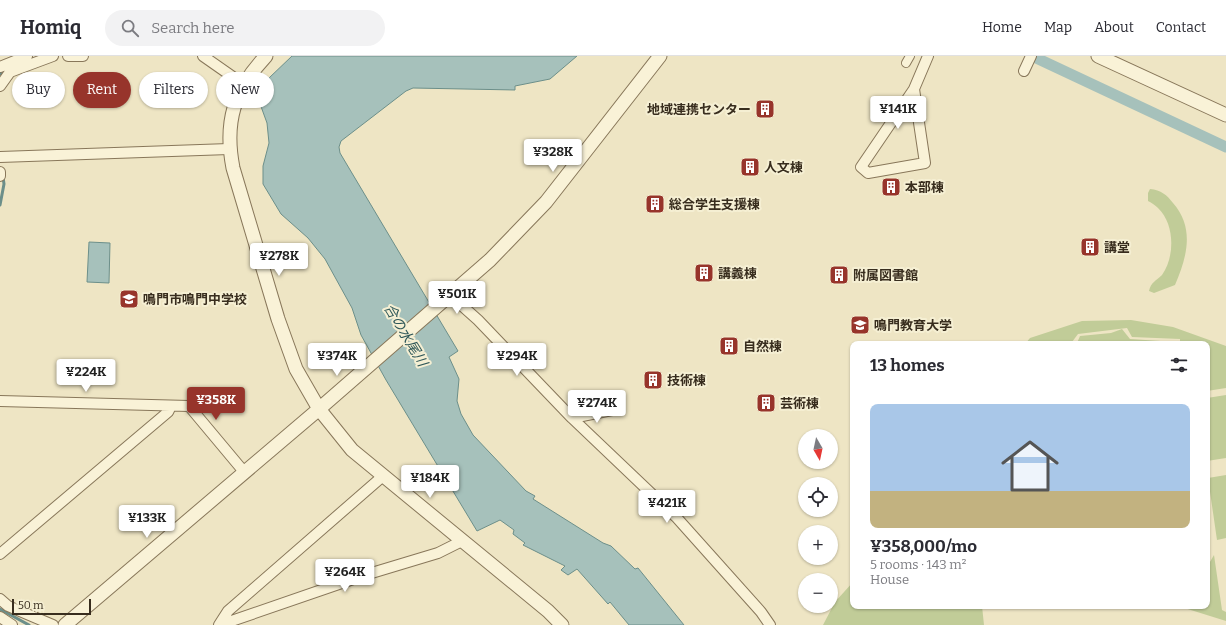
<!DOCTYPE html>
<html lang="en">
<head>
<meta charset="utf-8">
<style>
	body { margin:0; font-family:Bitter,"Noto Sans JP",serif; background:#f2f2f3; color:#2b2b33; height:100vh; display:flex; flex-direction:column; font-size:15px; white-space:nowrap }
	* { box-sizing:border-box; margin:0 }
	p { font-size:13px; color:#7c7c81 }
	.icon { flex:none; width:22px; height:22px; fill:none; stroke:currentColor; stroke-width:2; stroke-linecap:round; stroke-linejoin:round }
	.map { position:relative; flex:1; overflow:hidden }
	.panel { position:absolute; left:850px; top:285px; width:360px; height:268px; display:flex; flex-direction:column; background:#fff; border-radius:8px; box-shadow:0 1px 3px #0004 }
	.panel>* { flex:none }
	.banner { position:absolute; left:12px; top:16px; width:380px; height:36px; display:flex; gap:8px }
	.needle { width:26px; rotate:171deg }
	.buttons { position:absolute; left:798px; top:373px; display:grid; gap:8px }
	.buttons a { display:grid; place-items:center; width:40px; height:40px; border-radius:50%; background:#fff; box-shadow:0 1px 3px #0004; font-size:20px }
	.scale { position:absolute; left:12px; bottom:10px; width:79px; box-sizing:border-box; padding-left:4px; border:2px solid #382d1e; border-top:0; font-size:11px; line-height:14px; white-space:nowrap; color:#382d1e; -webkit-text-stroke:3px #f5efd3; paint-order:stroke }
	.price { position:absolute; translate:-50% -34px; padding:0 9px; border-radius:4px; background:#fff; color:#222; font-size:13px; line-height:26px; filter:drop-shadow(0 1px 2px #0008) }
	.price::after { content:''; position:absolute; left:50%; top:24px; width:12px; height:9px; margin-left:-6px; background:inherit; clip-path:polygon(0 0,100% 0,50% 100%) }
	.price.active { background:#97342b; color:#fff }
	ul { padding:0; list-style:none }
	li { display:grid; align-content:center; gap:8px; height:212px; padding:0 20px }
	li span { display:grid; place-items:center; height:124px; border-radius:8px; color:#555 }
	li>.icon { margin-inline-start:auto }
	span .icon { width:72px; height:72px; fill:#fffc; stroke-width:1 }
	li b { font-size:17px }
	h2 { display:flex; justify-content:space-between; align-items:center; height:48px; padding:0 20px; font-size:17px }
	.tag { padding:0 14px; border-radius:18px; background:#fff; box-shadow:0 1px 3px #0004; font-size:14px; line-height:36px }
	.tag.active { background:#97342b; color:#fff }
	header { display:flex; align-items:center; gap:24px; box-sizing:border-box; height:56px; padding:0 20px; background:#fff; border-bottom:1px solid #e1e1e2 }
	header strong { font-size:19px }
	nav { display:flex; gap:22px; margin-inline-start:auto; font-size:14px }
	.search { width:280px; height:36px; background:#f2f2f3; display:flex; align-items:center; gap:10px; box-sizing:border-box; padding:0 14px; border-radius:22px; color:#7c7c81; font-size:15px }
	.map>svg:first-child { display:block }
	.green { fill:#c1cc98 }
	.water { fill:#a6c1bb; stroke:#6c8f8a }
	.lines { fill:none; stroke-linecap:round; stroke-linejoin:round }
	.stream { stroke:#6c8f8a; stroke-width:3 }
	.canal { stroke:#a6c1bb; stroke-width:11 }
	.pedestrian-casing { stroke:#88775a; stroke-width:10 }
	.minor-casing { stroke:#88775a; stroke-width:12 }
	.tertiary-casing { stroke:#88775a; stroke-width:15 }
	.pedestrian { stroke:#f9f2d7; stroke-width:8 }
	.minor { stroke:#f9f2d7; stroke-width:10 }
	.tertiary { stroke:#f9f2d7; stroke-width:13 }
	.labels { text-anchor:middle; stroke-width:4; stroke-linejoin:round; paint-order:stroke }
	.poi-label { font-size:13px; font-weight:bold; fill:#382d1e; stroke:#f5efd3; text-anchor:start }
	.water-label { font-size:14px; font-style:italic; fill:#2e5758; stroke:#f5efd3 }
</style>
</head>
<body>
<header>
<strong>Homiq</strong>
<div class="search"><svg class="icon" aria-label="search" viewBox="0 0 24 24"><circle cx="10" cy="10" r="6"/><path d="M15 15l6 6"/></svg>Search here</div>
<nav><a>Home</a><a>Map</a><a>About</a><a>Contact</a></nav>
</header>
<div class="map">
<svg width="1226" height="569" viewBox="0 0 1226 569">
	<rect width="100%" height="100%" fill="#eee5c4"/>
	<!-- green -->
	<path class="green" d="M1150 133C1161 134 1167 139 1173 147 1195 172 1187 201 1175 229L1154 237 1149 235C1151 226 1156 225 1162 219 1175 201 1175 168 1158 152 1155 149 1152 147 1148 145V137Z
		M1131 264 1173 271 1226 290V332L1207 335V288H1180V283L1132 281 1127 272 1078 278 1072 286 1061 288H1025L1030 282 1082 265Z
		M1122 273 1130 283 1176 286V288H1074L1077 287 1080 280 1111 277Z
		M1226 339V402L1207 405V342Z
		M1226 419V482L1217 484 1208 422Z
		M1214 499 1222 554 1226 556V565L1178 550H1207V511Z
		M853 526V550H982L984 569H823L835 546Z"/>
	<!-- water -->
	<path class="water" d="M292 0H577L550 23 515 30V34L413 32 406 35 341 85 339 91 340 97 458 295 449 301 459 323 457 345 461 358 473 379 526 435 535 440 533 443 603 487 611 490 635 513 638 512 684 569H629L610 546 608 548 577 513 568 519 561 514 565 510 523 489 525 487 513 478 514 474 500 464 477 475 386 324 361 279 352 252 325 203 308 182 281 158 263 128V110L269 87 267 67 259 45 262 32 269 22Z
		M89 186 110 187 109 227 87 226Z"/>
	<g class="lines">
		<!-- stream -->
		<path class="stream" d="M0 18 6 13
			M0 149 4 128 3 121
			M0 553 29 569"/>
		<!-- canal -->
		<path class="canal" d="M1032 0 1226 91"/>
		<defs>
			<path id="pedestrian" d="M906 7 910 0"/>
			<path id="minor" d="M68 0H83
				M203 0 243 28
				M0 11 27 0
				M1024 15 1031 0
				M0 30 10 16 53 0
				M914 33 925 107 868 117 861 111 914 33 928 0
				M0 101 229 93
				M0 116V120
				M450 239 478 264 572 362 677 462 761 556 770 569
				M0 345 189 350 245 417
				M572 362 617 353
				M0 498 168 356 171 350
				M0 543 8 550 53 569
				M0 561 12 569
				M219 569 228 555 383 420
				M220 569 365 519 438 497 462 485"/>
			<path id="tertiary" d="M266 0C234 34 224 66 233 112L278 263 296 313 319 353 352 394 548 555 562 569
				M1098 0 1226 59
				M65 569 319 353 490 204 546 146 660 0"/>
		</defs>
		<!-- pedestrian casing -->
		<use href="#pedestrian" class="pedestrian-casing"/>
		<!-- minor casing -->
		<use href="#minor" class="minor-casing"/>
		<!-- tertiary casing -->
		<use href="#tertiary" class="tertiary-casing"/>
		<!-- pedestrian -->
		<use href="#pedestrian" class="pedestrian"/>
		<!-- minor -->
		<use href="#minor" class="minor"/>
		<!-- tertiary -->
		<use href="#tertiary" class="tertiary"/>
	</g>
	<!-- icons -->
	<defs>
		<symbol id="building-square" viewBox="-11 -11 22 22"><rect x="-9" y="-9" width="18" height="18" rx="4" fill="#97342b" stroke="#f5efd3"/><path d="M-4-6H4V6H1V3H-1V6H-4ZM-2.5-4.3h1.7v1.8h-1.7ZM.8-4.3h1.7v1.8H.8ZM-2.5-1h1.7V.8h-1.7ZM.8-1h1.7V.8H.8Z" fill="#fff"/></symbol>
		<symbol id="school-square" viewBox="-11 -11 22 22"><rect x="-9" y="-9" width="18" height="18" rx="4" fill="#97342b" stroke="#f5efd3"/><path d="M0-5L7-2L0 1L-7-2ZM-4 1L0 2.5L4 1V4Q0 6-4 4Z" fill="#fff"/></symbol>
		<symbol id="university-square" viewBox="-11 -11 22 22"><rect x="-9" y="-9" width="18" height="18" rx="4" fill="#97342b" stroke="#f5efd3"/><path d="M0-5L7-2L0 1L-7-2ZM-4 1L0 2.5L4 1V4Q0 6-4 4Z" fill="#fff"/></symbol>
	</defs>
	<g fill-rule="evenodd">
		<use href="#building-square" x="754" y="42" width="22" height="22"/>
		<use href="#building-square" x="739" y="100" width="22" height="22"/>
		<use href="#building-square" x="880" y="120" width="22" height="22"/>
		<use href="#building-square" x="644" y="137" width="22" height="22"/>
		<use href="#building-square" x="1079" y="180" width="22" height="22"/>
		<use href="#building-square" x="693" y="206" width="22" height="22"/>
		<use href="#building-square" x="828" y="208" width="22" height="22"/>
		<use href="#school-square" x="118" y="232" width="22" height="22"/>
		<use href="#university-square" x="849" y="258" width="22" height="22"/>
		<use href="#building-square" x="718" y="279" width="22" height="22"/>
		<use href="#building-square" x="642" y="313" width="22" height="22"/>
		<use href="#building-square" x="755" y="336" width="22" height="22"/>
	</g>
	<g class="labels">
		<!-- poi labels -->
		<g class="poi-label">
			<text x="751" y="58" text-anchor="end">地域連携センター</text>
			<text x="764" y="116">人文棟</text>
			<text x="905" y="136">本部棟</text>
			<text x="669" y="153">総合学生支援棟</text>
			<text x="1104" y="196">講堂</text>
			<text x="718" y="222">講義棟</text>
			<text x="853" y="224">附属図書館</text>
			<text x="143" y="248">鳴門市鳴門中学校</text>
			<text x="874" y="274">鳴門教育大学</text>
			<text x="743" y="295">自然棟</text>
			<text x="667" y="329">技術棟</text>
			<text x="780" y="352">芸術棟</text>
		</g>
		<!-- water labels -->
		<g class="water-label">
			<text transform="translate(406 279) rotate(59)" y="5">合の水尾川</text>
		</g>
	</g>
</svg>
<div class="buttons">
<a><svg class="needle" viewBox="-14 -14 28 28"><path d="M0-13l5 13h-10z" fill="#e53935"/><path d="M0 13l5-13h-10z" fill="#7c7c81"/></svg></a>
<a><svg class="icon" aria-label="locate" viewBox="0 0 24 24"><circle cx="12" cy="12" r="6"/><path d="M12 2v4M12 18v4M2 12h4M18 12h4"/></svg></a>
<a>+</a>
<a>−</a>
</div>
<div class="scale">50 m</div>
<b class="price" style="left:898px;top:74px">¥141K</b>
<b class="price" style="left:553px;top:117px">¥328K</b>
<b class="price" style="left:279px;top:221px">¥278K</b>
<b class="price" style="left:457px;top:259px">¥501K</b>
<b class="price" style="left:337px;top:321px">¥374K</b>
<b class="price" style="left:517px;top:321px">¥294K</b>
<b class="price" style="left:86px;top:337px">¥224K</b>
<b class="price active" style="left:216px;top:365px">¥358K</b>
<b class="price" style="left:597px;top:368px">¥274K</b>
<b class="price" style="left:430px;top:443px">¥184K</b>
<b class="price" style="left:667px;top:468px">¥421K</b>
<b class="price" style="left:147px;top:483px">¥133K</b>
<b class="price" style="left:345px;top:537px">¥264K</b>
<div class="banner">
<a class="tag">Buy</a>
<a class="tag active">Rent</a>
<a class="tag">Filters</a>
<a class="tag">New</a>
</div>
<section class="panel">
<h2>13 homes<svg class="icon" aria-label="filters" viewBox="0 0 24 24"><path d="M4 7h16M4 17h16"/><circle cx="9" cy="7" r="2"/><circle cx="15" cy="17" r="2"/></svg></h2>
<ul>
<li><span style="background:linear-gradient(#a9c7e8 70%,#c2b280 0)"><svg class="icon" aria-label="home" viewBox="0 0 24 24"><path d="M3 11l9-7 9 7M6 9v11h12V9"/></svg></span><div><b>¥358,000/mo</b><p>5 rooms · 143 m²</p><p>House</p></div></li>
</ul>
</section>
</div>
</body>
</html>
